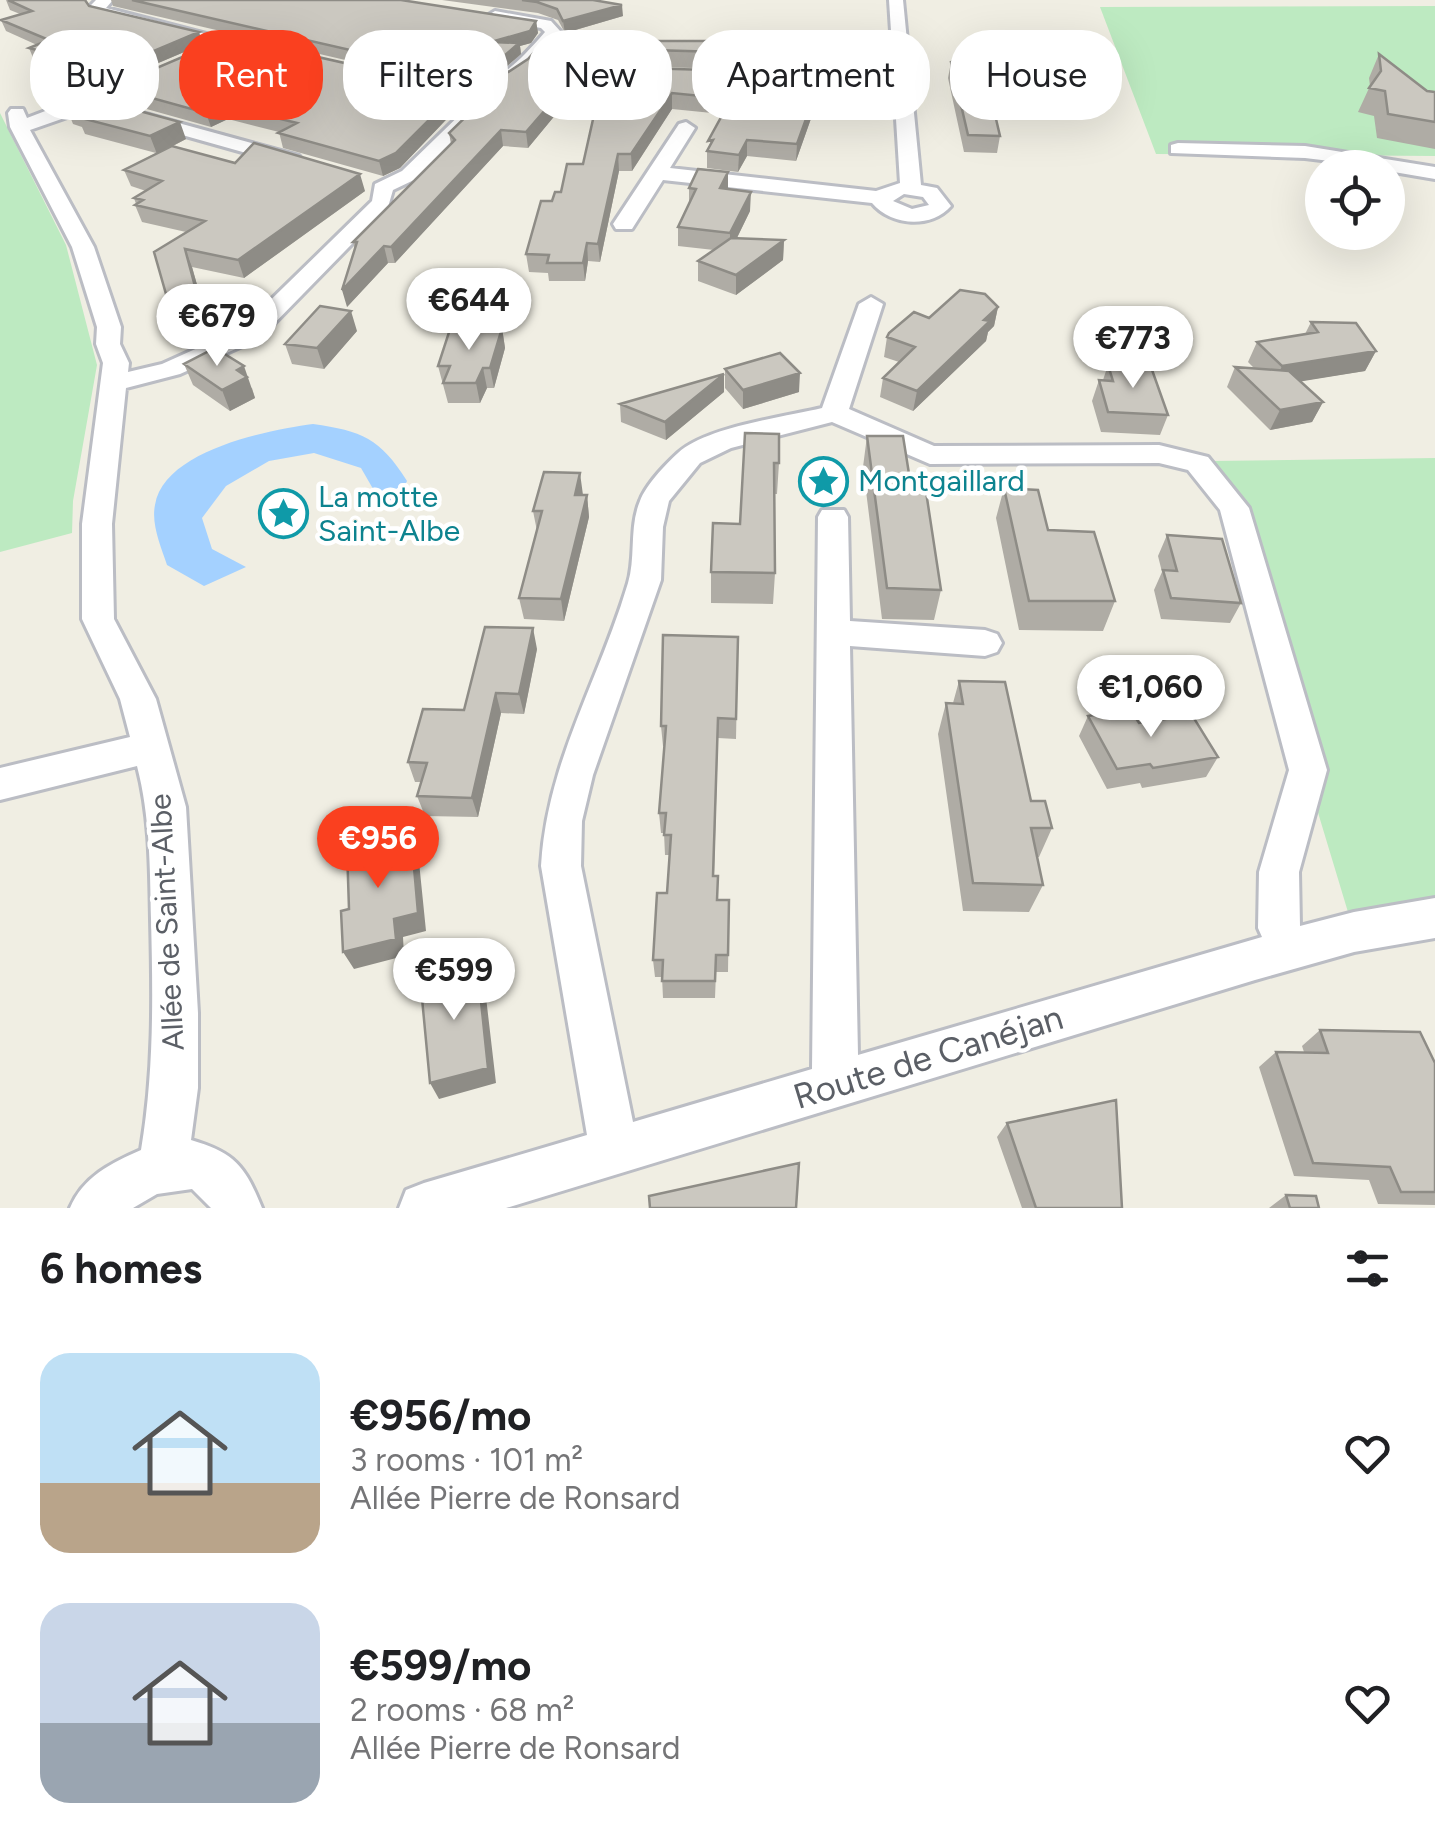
<!DOCTYPE html>
<html lang="en">
<head>
<meta charset="utf-8">
<style>
	body { margin:0; font-family:Figtree,sans-serif; background:#f6f6f6; color:#202124; height:100vh; display:flex; flex-direction:column; font-size:38px; white-space:nowrap }
	* { box-sizing:border-box; margin:0 }
	p { font-size:32px; color:#757577 }
	.icon { flex:none; width:55px; height:55px; fill:none; stroke:currentColor; stroke-width:2; stroke-linecap:round; stroke-linejoin:round }
	.map { position:relative; height:1208px; overflow:hidden }
	.sheet { display:flex; flex-direction:column; background:#fff; flex:1 }
	.sheet>* { flex:none }
	.banner { position:absolute; left:30px; top:30px; width:1375px; height:90px; display:flex; gap:20px }
	.tools { position:absolute; left:1305px; top:150px; display:grid; gap:20px }
	.tools a { display:grid; place-items:center; width:100px; height:100px; border-radius:50%; background:#fff; box-shadow:0 10px 40px #0002; font-size:50px }
	.price { position:absolute; translate:-50% -85px; padding:0 22px; border-radius:35px; background:#fff; color:#222; font-size:32px; line-height:65px; filter:drop-shadow(0 2px 5px #0008) }
	.price::after { content:''; position:absolute; left:50%; top:60px; width:30px; height:22px; margin-left:-15px; background:inherit; clip-path:polygon(0 0,100% 0,50% 100%) }
	.price.current { background:#fa401f; color:#fff }
	ul { padding:0; list-style:none }
	li { display:flex; align-items:center; gap:30px; height:250px; padding:0 40px }
	li span { display:grid; place-items:center; flex:none; width:280px; height:200px; border-radius:30px; color:#555 }
	li>.icon { margin-inline-start:auto }
	span .icon { width:120px; height:120px; fill:#fffc; stroke-width:1 }
	li b { font-size:42px }
	h2 { display:flex; justify-content:space-between; align-items:center; height:120px; padding:0 40px; font-size:42px }
	.pill { padding:0 35px; border-radius:40px; background:#fff; box-shadow:0 10px 40px #0002; font-size:35px; line-height:90px }
	.pill.current { background:#fa401f; color:#fff }
	.map>svg:first-child { display:block }
	.green { fill:#bdeac1 }
	.water { fill:#a4d1ff }
	.lines { fill:none; stroke-linecap:round; stroke-linejoin:round }
	.minor-casing { stroke:#bbbdc4; stroke-width:6 }
	.minor { fill:#fff; fill-rule:evenodd }
	.wall { fill:#afaca5 }
	.shaded-wall { fill:#8e8c86 }
	.building { fill:#cbc8c0; stroke:#8e8c86; stroke-width:2.5 }
	.labels { text-anchor:middle; stroke-width:9; stroke-linejoin:round; paint-order:stroke }
	.culture-label { font-size:30px; fill:#0d838f; stroke:#fff; text-anchor:start }
	.street-label { font-size:30px; fill:#5b5f66; stroke:#fff }
	.near-street-label { font-size:35px; fill:#5b5f66; stroke:#fff }
</style>
</head>
<body>
<div class="map">
<svg width="1435" height="1208" viewBox="0 0 1435 1208">
	<rect width="100%" height="100%" fill="#f0eee3"/>
	<!-- green -->
	<path class="green" d="M1435 6V156L1156 154 1100 7Z
		M0 113 66 245 97 365 73 501 72 533 0 552Z
		M1435 458V923L1354 932 1212 461Z"/>
	<!-- water -->
	<path class="water" d="M313 424C362 431 380 438 407 481L395 506 376 494 361 468 314 453 269 461 226 486 202 518 212 549 246 567 204 586 167 565C161 547 151 524 155 505 164 450 269 430 313 424Z"/>
	<g class="lines">
		<defs>
			<path id="minor" d="M96 0H113L106 8 268 50 260 55 94 14 91 5Z
				M889 0H903L921 185 937 188 951 206C931 229 891 226 872 203L663 180 632 229H616L613 224 679 124 686 122 695 128 670 168 876 191 900 183 894 87 817 85 808 80 817 75 894 77ZM904 194 923 197 929 205 912 209 893 201Z
				M495 11 551 21 561 32C517 90 486 108 414 91V83L420 82C485 94 503 80 545 32L541 28 490 19 487 16Z
				M150 71 165 75 96 107 30 130 94 247 121 327 120 344 129 363 128 372 162 364 242 328 372 201 375 184 402 171 474 101 480 100 489 105 416 179 393 190 388 207 260 338 180 374 126 388 112 524 114 619 156 699 186 807 198 1013V1088L191 1140C235 1153 245 1166 262 1208H211L192 1189 157 1194 133 1208H70C83 1177 111 1163 141 1150 154 1073 153 998 151 919 150 867 150 816 137 766L0 800V768L130 737 120 699 82 619V524L103 363 96 344 97 327 72 247 10 127 8 113 11 109H23L27 118Z
				M142 113 299 156 302 160 292 166 136 122V114Z
				M1178 143 1305 146 1435 167V179L1388 171V168L1305 158 1171 153V145Z
				M871 297 883 304 849 409 934 446 1159 445 1208 457 1249 508 1327 770 1299 872 1300 926 1354 912 1435 898V938L1354 952 1255 980 506 1208H399L406 1190 424 1183 587 1135 541 866C547 762 599 681 628 583 636 557 629 527 640 501 646 485 665 465 678 453 706 427 784 417 822 408L859 304ZM832 422 930 464 1159 463 1188 470 1220 510 1289 770 1259 872 1258 928 1262 937 858 1055 850 646 985 656 997 652 1002 643 997 634 985 630 850 621 848 517 844 510H822L818 517 812 1069 633 1122 581 866 582 821 593 775 661 580 663 527 669 501 700 463 731 448Z"/>
		</defs>
		<!-- minor casing -->
		<use href="#minor" class="minor-casing"/>
		<!-- minor -->
		<use href="#minor" class="minor"/>
	</g>
	<!-- wall -->
	<path class="wall" d="M6 0 88 5 203 44 83 95 50 85 44 73 60 66 34 60 29 48 37 45 6 31 1 20 20 14 10 10Z
		M111 0H401L536 21 538 33 531 43 520 46 521 54 506 67 482 80 457 86 113 6Z
		M442 0H593L623 16 565 33 558 20 538 13Z
		M652 50 856 56 854 72 653 67Z
		M1379 54 1427 91 1435 92V149L1377 138 1374 116 1358 112 1370 86 1369 78Z
		M574 55 566 102 528 148 503 146 395 263H388L347 307 355 250 353 242 451 144 449 133Z
		M951 62 1000 136 997 153 964 152 948 78Z
		M639 68 859 87 857 103H853L852 111 814 110 796 161 747 156 738 172 707 168V151L722 114 672 109 632 171H619L600 262 588 261 585 281H549L548 273 529 272 526 254 552 201 583 164 602 114Z
		M112 87 460 89 462 103 400 168 383 176 283 148 279 132 228 119 211 127 118 101Z
		M66 106 186 139 173 146 235 163 365 191 244 278 192 267 209 327 180 334 172 315 186 232 142 222 135 205 136 204 134 198 146 191 131 186 124 170 156 153 85 134 82 127 73 124Z
		M728 172V189L750 211 737 238 784 240 783 260 736 295 698 281V261L714 250 678 246V227L689 204V188Z
		M998 307 994 326 988 332 986 341 913 411 880 397 883 378 899 362 884 357 887 337 929 318Z
		M1311 322 1376 351 1365 371 1300 381 1323 402 1312 422 1270 430 1227 387 1235 367 1255 369 1248 362 1257 342 1305 334Z
		M502 328 505 348 494 388H487L480 403H448L438 366Z
		M357 331 324 369 292 364 285 344Z
		M184 364 252 388 255 398 230 411 193 385Z
		M1108 365 1168 415 1160 435 1101 432 1092 401 1099 380H1103Z
		M725 369 799 392 743 409 725 388Z
		M724 392 666 440 621 422 620 404Z
		M745 433 779 463 777 494H774L775 573 773 604 711 603V572L740 524Z
		M867 436 910 480 941 590 934 620 882 619 863 467Z
		M1004 488 1115 601 1103 631 1019 630 996 518Z
		M583 495H587L589 517 564 621 524 619 519 598 537 531 533 511Z
		M1167 535 1241 603 1230 623 1161 619 1154 590 1162 572 1158 556Z
		M738 637 736 739 718 738 714 876 718 900H729L728 972H716L715 998H663L662 977H655L653 960 667 893 669 855H665L664 833H661L659 813 664 746H663L661 726Z
		M537 649 524 714 501 713 478 817 425 816 417 796 421 782H415L408 762 464 710Z
		M959 681 1031 801 1052 828 1039 857H1037L1043 885 1029 912 963 911 938 734 946 703H953Z
		M1088 716 1139 723 1218 757 1206 777 1142 788 1140 783 1107 789 1079 736Z
		M1320 1030 1435 1063V1205L1378 1204 1369 1180 1294 1176 1259 1067 1276 1052H1304L1302 1046Z
		M1007 1123 1122 1208H1022L997 1137Z
		M1286 1195 1319 1208H1269Z"/>
	<!-- shaded-wall -->
	<path class="shaded-wall" d="M622 5 623 16 565 33 563 21Z
		M536 21 538 33 531 43 520 46 521 54 506 67 482 80 457 86 455 74 491 42Z
		M199 32 203 44 83 95 78 83Z
		M572 41 574 55 566 102 528 148 526 132Z
		M460 89 462 103 400 168 383 176 379 161Z
		M672 93V109L632 171 631 154Z
		M815 94 814 110 796 161 797 144Z
		M223 105 228 119 211 127 206 113Z
		M180 122 186 139 157 154 150 136Z
		M501 130 503 146 395 263 391 247Z
		M747 140V156L738 172 739 155Z
		M618 154 619 171 600 262 598 244Z
		M728 172V191L720 188Z
		M360 174 365 191 244 278 238 260Z
		M751 192 750 211 730 252V233Z
		M784 240 783 260 736 295V275Z
		M587 243 588 261 585 281 583 263Z
		M384 246 388 263 347 307 342 290Z
		M185 249 192 267 209 327 180 334 172 315Z
		M998 307 994 326 988 332 986 341 913 411 917 391Z
		M351 311 357 331 324 369 317 348Z
		M502 328 505 348 494 388 490 368Z
		M1376 351 1365 371 1273 386 1282 366Z
		M244 366 255 398 230 411 222 390 237 370Z
		M483 368 487 388 480 403 476 383Z
		M800 373 799 392 743 409V390Z
		M724 374V392L666 440 665 422Z
		M1323 402 1312 422 1270 430 1280 410Z
		M580 473 583 495H575Z
		M587 495 589 517 564 621 561 599Z
		M533 628 537 649 524 714 519 694Z
		M496 693 501 713 478 817 472 798Z
		M411 833 418 852 426 931 403 937 404 956 354 969 343 952 394 919Z
		M477 963 484 980 496 1083 439 1099 430 1083Z"/>
	<!-- building -->
	<path class="building" d="M8 0H85L89 6 199 32 78 83 44 73 76 60 29 48 49 40 1 20 32 11Z
		M132 0H401L536 21 530 31 491 42 519 43 504 56 480 68 455 74Z
		M522 0H593L622 5 563 21 557 9 537 2Z
		M747 35 854 40 856 56 652 50 655 41H746Z
		M229 37 460 89 396 153 379 161 278 133 297 123 223 105 206 113 112 87Z
		M544 41H572L565 87 526 132 501 130 391 247 384 246 342 290 357 242H353L455 140 449 133 484 99 493 82 528 59Z
		M980 51 1000 136 968 135 951 62Z
		M1379 54 1427 91 1435 92V122L1388 114 1385 91 1369 88 1381 71Z
		M639 68 857 74 859 87H853L854 95 815 94 797 144 747 140 739 155 707 151 713 140 708 141 731 99 672 93 631 154H618L598 244 587 243 583 263H547L549 255 526 254 541 201H552L555 192H561L567 164H583L594 115 602 114Z
		M88 97 180 122 150 136 77 117 85 113 66 106Z
		M254 143 360 174 238 260 185 249 201 309 172 315 154 252 205 221 135 205 143 200 134 198 162 181 124 170 172 146 235 163Z
		M698 169 728 172 720 188 751 192 730 233 678 227 696 189 689 188Z
		M731 238 784 240 736 275 698 261Z
		M960 290 985 294 998 307 984 320 990 321 917 391 883 378 915 347 887 337 889 333 914 312 929 318Z
		M320 306 351 311 317 348 285 344Z
		M1311 322 1356 323 1376 351 1282 366 1257 342 1318 332Z
		M451 326 502 328 490 368H483L476 383H443L450 366H438Z
		M215 348 244 366 237 370 247 377 222 390 184 364Z
		M780 353 800 373 743 390 725 369Z
		M1108 365 1151 367 1168 415 1108 412 1099 380 1113 381Z
		M1235 367 1289 371 1323 402 1280 410Z
		M724 374 665 422 620 404Z
		M745 433 779 434V463H774L775 573 711 572 713 523 740 524Z
		M867 436H903L910 480 925 485 941 590 887 588Z
		M544 472 580 473 575 495H587L561 599 519 598 542 511H533Z
		M1004 488 1038 490 1048 530 1094 532 1115 601H1029Z
		M1167 535 1222 539 1241 603 1171 598 1163 570 1177 571Z
		M485 627 533 628 519 694 496 693 472 798 417 796 427 763 408 762 423 709 464 710Z
		M663 635 738 637 736 719 718 718 713 876H718L717 900H729L728 955H716L715 981H662L663 960H653L657 893H667L671 835H664L666 813H659L666 726H661Z
		M959 681 1005 682 1031 801H1045L1052 828H1031L1043 885 973 883 946 703 963 704Z
		M1130 709 1139 723 1192 715 1218 757 1153 768 1150 764 1117 769 1088 716Z
		M411 833 418 913 394 919 396 939 343 952 341 911 349 909 347 848Z
		M477 963 488 1068 430 1083 420 977Z
		M1320 1030 1420 1032 1435 1063V1192H1401L1390 1167 1313 1163 1276 1052 1328 1053Z
		M1116 1100 1122 1208H1036L1007 1123Z
		M799 1163 796 1208H650L649 1196Z
		M1286 1195 1316 1196 1319 1208H1290Z"/>
	<!-- icons -->
	<defs>
		<symbol id="sight-ring" viewBox="-11 -11 22 22"><circle r="9.5" fill="#fff" stroke="#0f9aa8" stroke-width="1.5"/><path d="M0-6L1.8-2.2L6-1.7L2.9 1.2L3.7 5.4L0 3.3L-3.7 5.4L-2.9 1.2L-6-1.7L-1.8-2.2Z" fill="#0f9aa8"/></symbol>
	</defs>
	<g fill-rule="evenodd">
		<use href="#sight-ring" x="796" y="454" width="55" height="55"/>
		<use href="#sight-ring" x="256" y="486" width="55" height="55"/>
	</g>
	<g class="labels">
		<!-- culture labels -->
		<g class="culture-label">
			<text x="858" y="491">Montgaillard</text>
			<text x="318" y="507">La motte<tspan x="318" dy="34">Saint-Albe</tspan></text>
		</g>
		<!-- street labels -->
		<g class="street-label">
			<text transform="translate(167 922) rotate(-93)" y="10">Allée de Saint-Albe</text>
		</g>
		<!-- near-street labels -->
		<g class="near-street-label">
			<text transform="translate(928 1057) rotate(-17)" y="12">Route de Canéjan</text>
		</g>
	</g>
</svg>
<div class="tools">
<a><svg class="icon" aria-label="locate" viewBox="0 0 24 24"><circle cx="12" cy="12" r="6"/><path d="M12 2v4M12 18v4M2 12h4M18 12h4"/></svg></a>
</div>
<b class="price" style="left:469px;top:353px">€644</b>
<b class="price" style="left:217px;top:369px">€679</b>
<b class="price" style="left:1133px;top:391px">€773</b>
<b class="price" style="left:1151px;top:740px">€1,060</b>
<b class="price current" style="left:378px;top:891px">€956</b>
<b class="price" style="left:454px;top:1023px">€599</b>
<div class="banner">
<a class="pill">Buy</a>
<a class="pill current">Rent</a>
<a class="pill">Filters</a>
<a class="pill">New</a>
<a class="pill">Apartment</a>
<a class="pill">House</a>
</div>
</div>
<section class="sheet">
<h2>6 homes<svg class="icon" aria-label="filters" viewBox="0 0 24 24"><path d="M4 7h16M4 17h16"/><circle cx="9" cy="7" r="2"/><circle cx="15" cy="17" r="2"/></svg></h2>
<ul>
<li><span style="background:linear-gradient(#bfe0f5 65%,#b9a48a 0)"><svg class="icon" aria-label="home" viewBox="0 0 24 24"><path d="M3 11l9-7 9 7M6 9v11h12V9"/></svg></span><div><b>€956/mo</b><p>3 rooms · 101 m²</p><p>Allée Pierre de Ronsard</p></div><svg class="icon" aria-label="heart" viewBox="0 0 24 24"><path d="M12 20l-8-8c-3-5 5-10 8-4 3-6 11-1 8 4z"/></svg></li>
<li><span style="background:linear-gradient(#c9d6e8 60%,#9aa5b1 0)"><svg class="icon" aria-label="home" viewBox="0 0 24 24"><path d="M3 11l9-7 9 7M6 9v11h12V9"/></svg></span><div><b>€599/mo</b><p>2 rooms · 68 m²</p><p>Allée Pierre de Ronsard</p></div><svg class="icon" aria-label="heart" viewBox="0 0 24 24"><path d="M12 20l-8-8c-3-5 5-10 8-4 3-6 11-1 8 4z"/></svg></li>
</ul>
</section>
</body>
</html>
